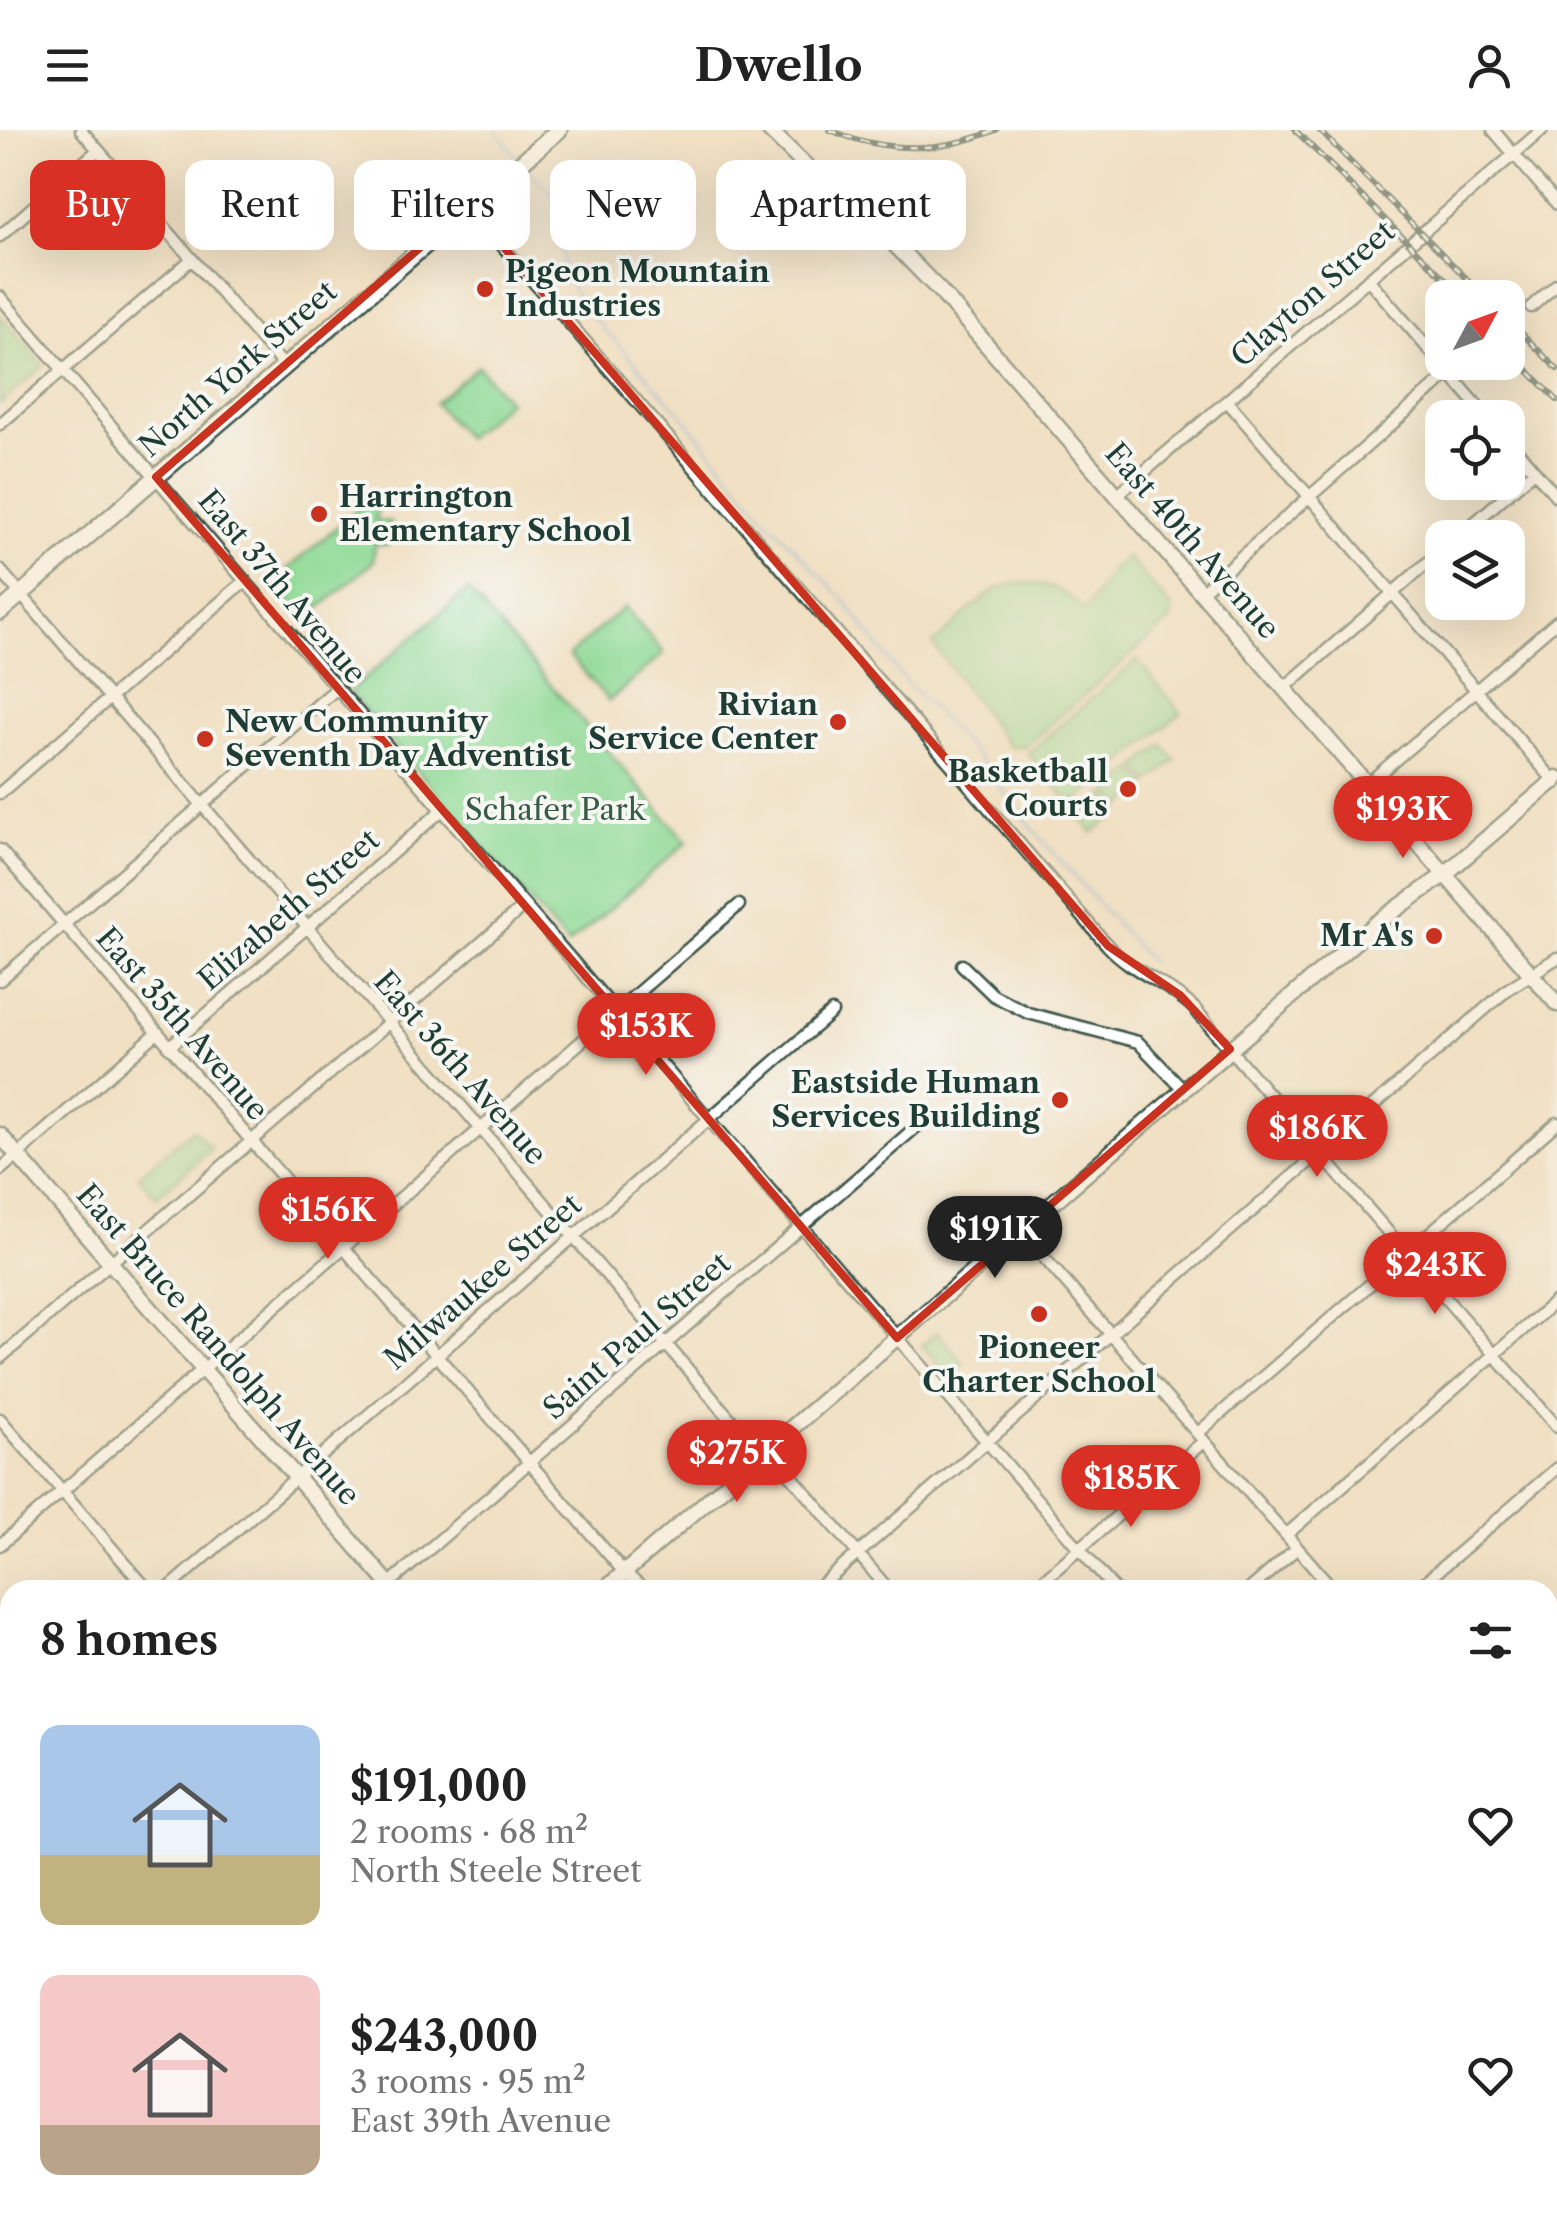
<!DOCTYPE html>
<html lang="en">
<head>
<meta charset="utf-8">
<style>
	body { margin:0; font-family:"Libre Caslon Text",serif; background:#f6f6f6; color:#222; height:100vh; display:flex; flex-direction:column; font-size:38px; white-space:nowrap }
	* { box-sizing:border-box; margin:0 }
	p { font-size:32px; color:#767676 }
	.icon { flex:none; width:55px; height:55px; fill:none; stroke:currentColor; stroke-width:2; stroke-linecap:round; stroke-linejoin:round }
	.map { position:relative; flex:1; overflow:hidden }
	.details { position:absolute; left:0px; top:1450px; width:1558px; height:642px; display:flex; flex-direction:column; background:#fff; border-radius:30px 30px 0 0; box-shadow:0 10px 40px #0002 }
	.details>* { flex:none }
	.banner { position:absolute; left:30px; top:30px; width:1000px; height:90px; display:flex; gap:20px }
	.needle { width:65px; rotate:49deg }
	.fabs { position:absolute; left:1425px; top:150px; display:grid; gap:20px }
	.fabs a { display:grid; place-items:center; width:100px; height:100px; border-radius:20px; background:#fff; box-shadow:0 10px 40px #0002; font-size:50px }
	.price { position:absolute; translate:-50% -85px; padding:0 22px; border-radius:35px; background:#d93025; color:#fff; font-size:32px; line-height:65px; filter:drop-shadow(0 2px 5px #0008) }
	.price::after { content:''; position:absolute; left:50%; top:60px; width:30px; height:22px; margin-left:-15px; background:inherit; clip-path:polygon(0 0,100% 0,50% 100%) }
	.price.current { background:#222; color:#fff }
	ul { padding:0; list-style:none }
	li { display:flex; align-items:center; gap:30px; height:250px; padding:0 40px }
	li span { display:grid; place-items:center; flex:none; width:280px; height:200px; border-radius:20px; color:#555 }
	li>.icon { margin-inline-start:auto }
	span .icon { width:120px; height:120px; fill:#fffc; stroke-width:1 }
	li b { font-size:42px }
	h2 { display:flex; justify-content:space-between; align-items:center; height:120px; padding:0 40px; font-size:42px }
	.pill { padding:0 35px; border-radius:20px; background:#fff; box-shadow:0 10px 40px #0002; font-size:35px; line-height:90px }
	.pill.current { background:#d93025; color:#fff }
	header { display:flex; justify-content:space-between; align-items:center; height:130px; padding:0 40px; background:#fff; font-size:45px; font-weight:700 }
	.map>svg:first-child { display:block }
	.green { fill:#91da96; stroke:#588c65; stroke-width:2.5 }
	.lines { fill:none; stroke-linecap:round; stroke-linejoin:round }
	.stream { stroke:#6ca4db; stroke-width:2.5 }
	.minor-casing { stroke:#3e5549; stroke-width:15 }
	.tertiary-casing { stroke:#3e5549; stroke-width:19 }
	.secondary-casing { stroke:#3e5549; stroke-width:20 }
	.primary-casing { stroke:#3e5549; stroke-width:22 }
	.minor { stroke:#fff; stroke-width:10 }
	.tertiary { stroke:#fff; stroke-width:14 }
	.secondary { stroke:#fff; stroke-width:15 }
	.primary { stroke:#fff; stroke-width:18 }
	.rail-casing { stroke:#1f3d34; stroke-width:6 }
	.rail { stroke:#f6f6f2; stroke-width:2.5; stroke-dasharray:8; stroke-linecap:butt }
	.marked { fill:none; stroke:#c8321e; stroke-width:8; stroke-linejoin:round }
	.poi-dot { fill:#c8321e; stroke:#f6f6f2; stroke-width:4 }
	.labels { text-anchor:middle; stroke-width:8; stroke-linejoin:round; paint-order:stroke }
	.poi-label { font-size:30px; font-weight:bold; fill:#1f3d34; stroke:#f6f6f2; text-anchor:end }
	.street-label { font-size:30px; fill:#1f3d34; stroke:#f6f6f2 }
	.park-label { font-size:30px; fill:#365c48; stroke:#f6f6f2 }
</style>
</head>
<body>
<header><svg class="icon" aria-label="menu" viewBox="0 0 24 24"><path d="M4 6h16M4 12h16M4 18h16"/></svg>Dwello<svg class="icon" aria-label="person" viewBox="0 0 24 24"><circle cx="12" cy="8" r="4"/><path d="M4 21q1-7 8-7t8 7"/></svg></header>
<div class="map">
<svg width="1557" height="2092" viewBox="0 0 1557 2092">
	<rect width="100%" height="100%" fill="#f6f6f2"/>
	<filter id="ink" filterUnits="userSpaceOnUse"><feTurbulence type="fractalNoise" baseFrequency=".01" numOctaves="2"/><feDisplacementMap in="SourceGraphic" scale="20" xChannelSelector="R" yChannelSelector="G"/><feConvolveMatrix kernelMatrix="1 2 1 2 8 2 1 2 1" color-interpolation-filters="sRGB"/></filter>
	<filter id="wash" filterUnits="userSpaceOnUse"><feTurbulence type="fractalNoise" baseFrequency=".0048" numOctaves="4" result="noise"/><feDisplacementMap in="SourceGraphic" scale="40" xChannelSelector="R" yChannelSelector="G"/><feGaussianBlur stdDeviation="2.25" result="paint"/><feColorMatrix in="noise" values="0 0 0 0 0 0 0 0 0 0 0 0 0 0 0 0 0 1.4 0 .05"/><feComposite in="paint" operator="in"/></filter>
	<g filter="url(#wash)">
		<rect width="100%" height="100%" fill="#f1e0c3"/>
		<!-- green -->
		<path class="green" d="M0 185 44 236 0 274Z
			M478 236 508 271 465 308 435 273Z
			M374 365 378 370 376 391 390 392 388 415 375 414 373 432 306 490 273 452Z
			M1127 427 1172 478 1171 490 1024 617 1008 616 933 514C948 501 984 464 999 458 1031 446 1065 456 1084 482L1111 441Z
			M468 460 687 712 568 815 349 562Z
			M624 477 664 523 609 571 569 525Z
			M1137 530 1181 583 1072 675 1028 623Z
			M1163 615 1176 630 1150 652 1137 637Z
			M1134 640 1148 655 1122 677 1109 662Z
			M1106 664 1120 680 1093 703 1079 687Z
			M193 999 211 1019 156 1067 138 1046Z
			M937 1202 964 1232 949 1246 922 1215Z
			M706 2082 778 2083 779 2087 773 2092H703L700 2088Z"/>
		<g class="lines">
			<!-- stream -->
			<path class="stream" d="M496 0 518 30
				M526 39 556 68 560 81 564 141 572 159 592 186 676 278 765 387 845 471 899 544 976 625 1036 703 1150 832"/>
		</g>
	</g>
	<g filter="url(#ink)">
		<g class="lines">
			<defs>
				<path id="minor" d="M81 0 284 236
					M1493 0 1557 74
					M468 76 1108 816C1133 843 1168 853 1194 878L1557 1297
					M0 106 98 20
					M888 107 929 69 939 46
					M1368 149 1488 288
					M0 167 1115 1460
					M1531 177 1557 154
					M1227 271 1556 653
					M0 294 192 129
					M1508 310 1557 367
					M1116 366 1542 0
					M1457 408 1534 341
					M0 440 745 1306 783 1336 889 1460
					M1200 463 1450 243
					M1283 559 1442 420
					M1366 655 1557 491
					M0 663 245 451
					M0 720 624 1442 644 1460
					M962 835 993 865 1028 883 1138 912 1183 959
					M0 850 336 559
					M169 917 441 681
					M0 1040 157 903
					M1020 1100 1334 1460
					M0 1228 524 776
					M0 1289 148 1460
					M1198 1303 1557 993
					M1286 1405 1557 1170
					M0 1415 739 775
					M167 1460 832 882
					M382 1460 924 990
					M816 1460 1508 859 1557 828
					M1032 1460 1204 1311
					M1249 1460 1297 1418
					M1416 1460 1557 1338
					M1548 1709 1557 1720
					M0 1792 10 1784
					M0 1860 10 1872
					M1548 1962 1557 1973
					M0 2007 10 2019
					M241 2082 249 2092
					M1181 2082 1189 2092
					M1417 2082 1425 2092
					M70 2092 81 2082
					M520 2092 531 2082
					M953 2092 965 2082
					M1122 2092 1133 2082
					M1320 2092 1331 2082"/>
				<path id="tertiary" d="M769 0 807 37 869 88 941 162 1557 874
					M0 1005 394 1460
					M604 1460 1377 793 1444 745 1557 648
					M0 1986 10 1977
					M933 2082 941 2092"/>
				<path id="secondary" d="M0 482 559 0
					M0 1577 10 1588
					M0 1607 10 1619
					M397 2082 406 2092
					M431 2082 439 2092"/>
				<path id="primary" d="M1548 2057 1557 2049
					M1507 2092 1518 2082
					M1538 2092 1557 2076"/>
			</defs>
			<!-- minor casing -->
			<use href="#minor" class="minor-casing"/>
			<!-- tertiary casing -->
			<use href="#tertiary" class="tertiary-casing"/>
			<!-- secondary casing -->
			<use href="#secondary" class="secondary-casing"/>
			<!-- primary casing -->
			<use href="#primary" class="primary-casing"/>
			<!-- minor -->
			<use href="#minor" class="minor"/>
			<!-- tertiary -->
			<use href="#tertiary" class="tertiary"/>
			<!-- secondary -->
			<use href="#secondary" class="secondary"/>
			<!-- primary -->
			<use href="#primary" class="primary"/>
			<defs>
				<path id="rail" d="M830 0C885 23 941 23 996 0
					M1295 0 1464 168
					M1319 0 1486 168
					M1508 189 1557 239
					M1508 220 1557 270"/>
			</defs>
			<!-- rail casing -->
			<use href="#rail" class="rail-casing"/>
			<!-- rail -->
			<use href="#rail" class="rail"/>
		</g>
	</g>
	<!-- marked area -->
	<path d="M0 0H1557V2092H0ZM468 76 1108 816 1180 865 1230 919 897 1208 156 347Z" fill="#f1e0c3" fill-opacity=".55" fill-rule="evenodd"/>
	<path class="marked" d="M468 76 1108 816 1180 865 1230 919 897 1208 156 347Z"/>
	<!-- markers -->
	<g class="poi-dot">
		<circle cx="485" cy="159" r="10"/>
		<circle cx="319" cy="384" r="10"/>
		<circle cx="838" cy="592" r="10"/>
		<circle cx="205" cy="609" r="10"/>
		<circle cx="1128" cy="659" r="10"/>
		<circle cx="1434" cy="806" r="10"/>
		<circle cx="1060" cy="970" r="10"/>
		<circle cx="1039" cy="1184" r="10"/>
	</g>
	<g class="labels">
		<!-- poi labels -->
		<g class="poi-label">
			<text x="505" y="152" text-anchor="start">Pigeon Mountain<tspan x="505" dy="34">Industries</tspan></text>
			<text x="339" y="377" text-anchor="start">Harrington<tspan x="339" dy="34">Elementary School</tspan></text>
			<text x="818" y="585">Rivian<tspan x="818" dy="34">Service Center</tspan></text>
			<text x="225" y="602" text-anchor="start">New Community<tspan x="225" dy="34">Seventh Day Adventist</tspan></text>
			<text x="1108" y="652">Basketball<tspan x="1108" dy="34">Courts</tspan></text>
			<text x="1414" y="816">Mr A's</text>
			<text x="1040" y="963">Eastside Human<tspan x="1040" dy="34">Services Building</tspan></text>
			<text x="1039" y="1228" text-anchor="middle">Pioneer<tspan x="1039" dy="34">Charter School</tspan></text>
		</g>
		<!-- street labels -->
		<g class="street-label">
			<text transform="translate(1313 164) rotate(-41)" y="10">Clayton Street</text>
			<text transform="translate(238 239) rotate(-41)" y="10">North York Street</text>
			<text transform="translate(1192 411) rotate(49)" y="10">East 40th Avenue</text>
			<text transform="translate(282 457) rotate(50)" y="10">East 37th Avenue</text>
			<text transform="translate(289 780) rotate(-41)" y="10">Elizabeth Street</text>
			<text transform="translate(182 894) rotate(49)" y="10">East 35th Avenue</text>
			<text transform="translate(460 938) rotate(49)" y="10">East 36th Avenue</text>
			<text transform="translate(483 1152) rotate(-41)" y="10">Milwaukee Street</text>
			<text transform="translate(637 1206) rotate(-41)" y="10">Saint Paul Street</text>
			<text transform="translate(218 1215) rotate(49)" y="10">East Bruce Randolph Avenue</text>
		</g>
		<!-- park labels -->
		<g class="park-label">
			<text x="555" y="690">Schafer Park</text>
		</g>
	</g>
</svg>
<div class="fabs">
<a><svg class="needle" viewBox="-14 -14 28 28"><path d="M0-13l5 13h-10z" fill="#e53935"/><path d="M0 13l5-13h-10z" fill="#767676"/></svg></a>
<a><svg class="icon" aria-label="locate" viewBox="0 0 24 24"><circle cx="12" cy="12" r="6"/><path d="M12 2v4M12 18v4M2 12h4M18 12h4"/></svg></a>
<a><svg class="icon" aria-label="layers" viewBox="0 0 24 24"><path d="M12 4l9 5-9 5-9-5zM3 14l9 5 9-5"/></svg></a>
</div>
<b class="price" style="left:1403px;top:731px">$193K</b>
<b class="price" style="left:646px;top:948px">$153K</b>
<b class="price" style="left:1317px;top:1050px">$186K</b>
<b class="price" style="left:328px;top:1132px">$156K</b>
<b class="price current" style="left:995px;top:1151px">$191K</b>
<b class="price" style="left:1435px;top:1187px">$243K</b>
<b class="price" style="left:737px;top:1375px">$275K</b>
<b class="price" style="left:1131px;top:1400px">$185K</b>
<div class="banner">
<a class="pill current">Buy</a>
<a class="pill">Rent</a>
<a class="pill">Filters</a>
<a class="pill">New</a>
<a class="pill">Apartment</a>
</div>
<section class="details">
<h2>8 homes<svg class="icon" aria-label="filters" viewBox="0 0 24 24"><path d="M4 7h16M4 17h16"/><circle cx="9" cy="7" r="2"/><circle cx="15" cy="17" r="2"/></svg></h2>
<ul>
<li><span style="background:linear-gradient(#a9c7e8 65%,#c2b280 0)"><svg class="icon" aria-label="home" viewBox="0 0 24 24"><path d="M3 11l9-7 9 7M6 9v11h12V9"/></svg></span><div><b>$191,000</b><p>2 rooms · 68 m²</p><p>North Steele Street</p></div><svg class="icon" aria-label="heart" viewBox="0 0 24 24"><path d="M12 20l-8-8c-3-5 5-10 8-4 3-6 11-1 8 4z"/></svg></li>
<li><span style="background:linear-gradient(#f6c9c9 75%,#b9a48a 0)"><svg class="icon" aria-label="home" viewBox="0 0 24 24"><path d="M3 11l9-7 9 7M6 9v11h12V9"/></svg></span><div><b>$243,000</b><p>3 rooms · 95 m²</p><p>East 39th Avenue</p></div><svg class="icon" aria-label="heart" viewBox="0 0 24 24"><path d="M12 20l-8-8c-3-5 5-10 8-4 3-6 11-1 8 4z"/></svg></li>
</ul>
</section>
</div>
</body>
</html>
